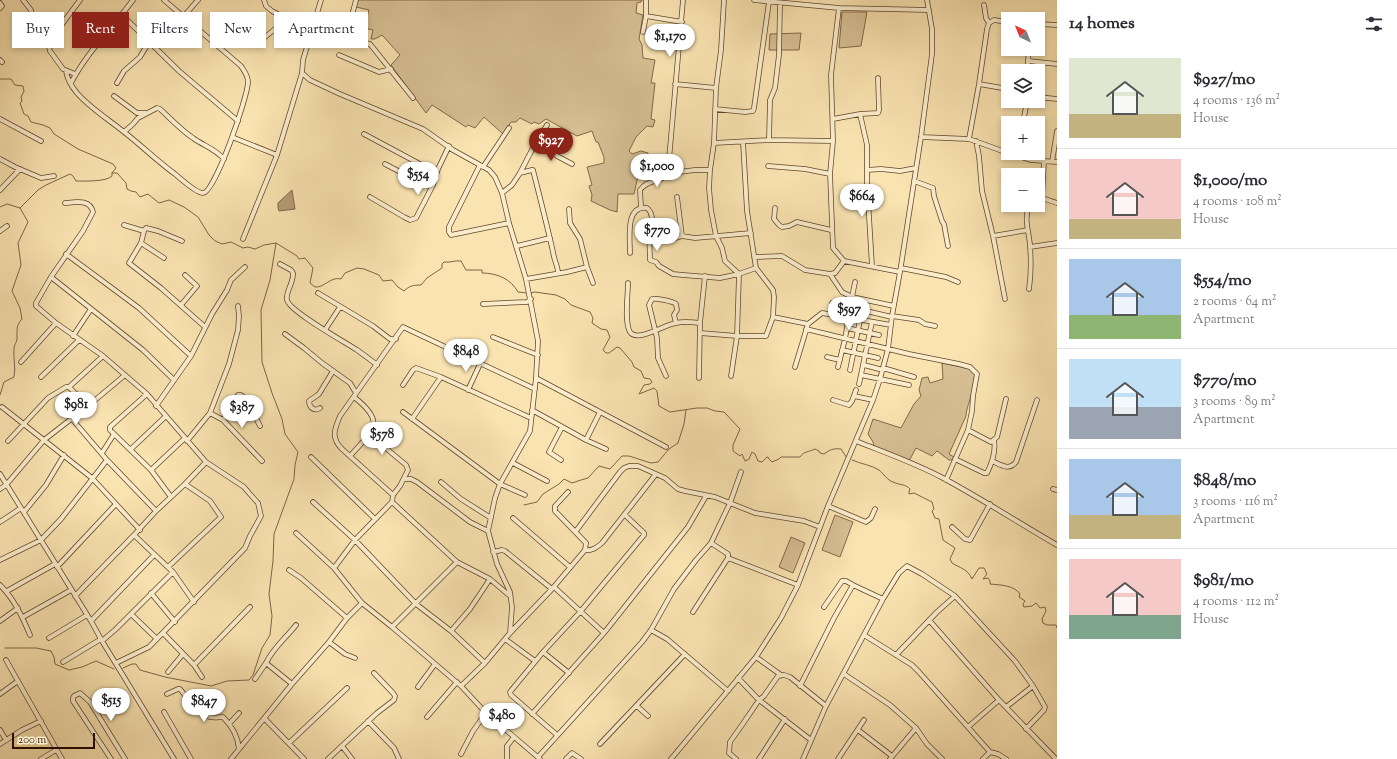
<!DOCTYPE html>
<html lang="en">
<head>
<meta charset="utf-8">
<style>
	body { margin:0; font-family:"Sorts Mill Goudy",serif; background:#f2f2f3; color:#2b2b33; height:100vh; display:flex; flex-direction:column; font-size:15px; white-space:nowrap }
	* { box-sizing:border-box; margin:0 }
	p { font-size:13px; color:#7c7c81 }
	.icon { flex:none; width:22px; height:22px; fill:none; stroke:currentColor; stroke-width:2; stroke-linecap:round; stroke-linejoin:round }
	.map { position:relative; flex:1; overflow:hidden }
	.sheet { display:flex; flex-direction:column; background:#fff; width:340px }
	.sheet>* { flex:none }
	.banner { position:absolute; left:12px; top:12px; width:380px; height:36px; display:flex; gap:8px }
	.needle { width:26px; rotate:317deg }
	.tools { position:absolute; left:1001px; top:12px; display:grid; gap:8px }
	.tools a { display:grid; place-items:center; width:44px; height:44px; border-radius:0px; background:#fff; box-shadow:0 2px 6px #0003; font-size:20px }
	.scale { position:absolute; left:12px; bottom:10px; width:83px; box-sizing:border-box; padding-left:4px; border:2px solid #2e1100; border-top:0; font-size:11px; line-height:14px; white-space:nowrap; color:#2e1100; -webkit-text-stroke:3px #fbedcc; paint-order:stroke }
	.price { position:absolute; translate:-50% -34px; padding:0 9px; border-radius:14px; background:#fff; color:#222; font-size:13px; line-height:26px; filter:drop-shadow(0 1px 2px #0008) }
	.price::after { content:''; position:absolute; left:50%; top:24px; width:12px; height:9px; margin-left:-6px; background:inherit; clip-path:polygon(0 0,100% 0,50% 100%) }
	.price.selected { background:#8f2418; color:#fff }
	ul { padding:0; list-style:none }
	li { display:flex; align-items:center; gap:12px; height:100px; padding:0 12px }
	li+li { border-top:1px solid #e1e1e2 }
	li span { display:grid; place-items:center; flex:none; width:112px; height:80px; border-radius:0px; color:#555 }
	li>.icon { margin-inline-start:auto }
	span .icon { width:48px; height:48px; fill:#fffc; stroke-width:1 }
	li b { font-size:17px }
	h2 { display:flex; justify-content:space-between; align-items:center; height:48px; padding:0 12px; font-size:17px }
	.pill { padding:0 14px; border-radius:0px; background:#fff; box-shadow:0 2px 6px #0003; font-size:14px; line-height:36px }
	.pill.selected { background:#8f2418; color:#fff }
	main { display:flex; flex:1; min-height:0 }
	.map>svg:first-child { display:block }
	.green { fill:#d6bf93; stroke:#82684a }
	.water { fill:#b49c75; stroke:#7e6446 }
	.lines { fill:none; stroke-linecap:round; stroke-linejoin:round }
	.stream { stroke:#7e6446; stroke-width:1 }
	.minor-casing { stroke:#61462c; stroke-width:5.5 }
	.minor { stroke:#fbedcc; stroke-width:4 }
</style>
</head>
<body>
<main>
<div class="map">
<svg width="1057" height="759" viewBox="0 0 1057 759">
	<rect width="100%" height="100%" fill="#f9e3b1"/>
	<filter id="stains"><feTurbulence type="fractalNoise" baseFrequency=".005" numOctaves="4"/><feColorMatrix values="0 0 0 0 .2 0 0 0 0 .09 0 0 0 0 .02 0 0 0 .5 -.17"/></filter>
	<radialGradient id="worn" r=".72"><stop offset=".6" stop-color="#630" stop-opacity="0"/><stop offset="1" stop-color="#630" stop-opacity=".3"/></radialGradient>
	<!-- green -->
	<path class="green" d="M358 0H642L641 2 637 3 636 13 643 15 639 39 642 45 643 58 655 60 651 83H655L651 119 655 120 653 127 647 126 636 137 629 151 632 154 641 151 648 153 645 167H640L634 194H618L617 212 610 210 591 201 592 195 589 186 592 185 587 167 604 163V157L598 142H596L592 131 577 136 546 119 539 124 534 122 532 124 520 118 516 122H511L503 134 484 117 475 128 468 125 466 127 432 105 426 113 391 65 400 55 382 35 375 39H371L373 30 364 28 369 10 356 7Z
		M842 12H867L861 46 839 48Z
		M801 33 799 50H769L770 34Z
		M942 363 971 369C982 376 966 404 966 416L949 454 954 457 953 460H949L937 451 932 456 916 448 909 461 897 457 874 446 873 442 868 434 873 419 901 428 914 404 921 396 919 390 922 378 928 377 930 383 943 379Z
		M835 515 853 522 840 557 822 550Z
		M791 537 805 543 793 573 779 567Z"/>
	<!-- water -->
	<path class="water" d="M292 190 295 209 279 211 278 208V203Z"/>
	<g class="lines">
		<!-- stream -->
		<path class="stream" d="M0 79H11L15 85 23 86 24 91 21 97 22 101 20 103 24 114 28 116 31 122 43 125 50 128 54 134 78 149 113 164 116 168 112 173V176C106 182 84 181 76 181L73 176 70 174 46 185 38 190 20 208
			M112 173H117L126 183 127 189 131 191 136 192 140 197 148 194 159 203 169 200 184 207 198 217 209 235 215 241 222 244 231 242 243 248 248 247 255 249 264 245 276 243 297 256 299 259 305 258 313 268 310 283 315 287C324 288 331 276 341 279L345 273 357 268 364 269 379 275 383 281 392 280 398 287 404 291C409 286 413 285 421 285L427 278 442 268V264L444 262C450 263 455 260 461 261L466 270H482V273C497 273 511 279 518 292L527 293
			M0 207 7 204 20 208 28 222 18 243 21 265 12 291 20 308 22 319C16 325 17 331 17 339 17 342 14 345 14 348 13 358 16 368 14 377L4 382 0 395
			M531 293 535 292 556 295 565 299 571 305 590 312 593 318 592 323 601 329 607 330 610 337 603 350 606 353H609L617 347 620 348 632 362 634 367 641 371 644 378 650 379 652 382 650 384 644 385 639 394 654 388 657 391 659 406 670 412 697 408H707L715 411 724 412 740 429 733 445V451L740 456 742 454 745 461 749 459 752 452 755 454 758 461 762 462 767 457H768L769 459 772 462 779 459 781 457H800C804 451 809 452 815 449L819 451 820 453 824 454C829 450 834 448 841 449L847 458
			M852 460C861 464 871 465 879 470 884 474 887 480 893 482 899 485 906 484 910 489L909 492V494L914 493 932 502 934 509 932 511 935 518 939 519 943 540 955 548 950 559 952 563C960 568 968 569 972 579L979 568H984L987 574 983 579 988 578 990 581V584C1000 585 1014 585 1020 594L1019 597 1025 601 1023 604 1024 607 1032 606 1036 603 1040 608 1045 607 1046 611 1042 619 1043 623 1047 625H1056L1057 628
			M524 505 537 502 543 494 559 484 564 479 572 483 581 480 588 478 599 466 610 469 622 456H629L651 463 658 462 669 449 678 443 684 424 686 410
			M5 648H36L51 651 54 657 55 664 69 670 82 667 96 661 114 669
			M123 668 132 664H136L140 670 165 677 211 686 227 681 249 680 253 675 262 648 270 635 272 616 269 594 273 561 274 534 294 479 295 465 298 452 285 434 282 419 272 393 262 362 261 310 270 280 276 243"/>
		<defs>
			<path id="minor" d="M23 0 31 10 32 17
				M264 0 266 6 272 11 285 18 346 38 370 44 413 98
				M724 0 721 50 716 88 714 143 710 170 709 188 711 210 716 236 722 248 725 261 739 274 737 336 731 376
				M754 0 839 8 929 10
				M0 3 2 6 0 8
				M984 5 986 18 989 23
				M839 8 831 75 833 141 830 174 833 248 844 261 900 272
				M122 15 179 71 238 121
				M184 16 198 0
				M646 16 682 22
				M1038 24 1057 25
				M643 32 646 16V0
				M264 38 281 24 285 18
				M346 38 356 0
				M1029 49 1028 61 1057 64
				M339 55 379 72 391 69
				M0 60 2 62
				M66 71C67 78 72 87 77 93 90 108 108 119 124 132 141 145 157 161 175 174 181 179 196 193 203 193 215 193 248 96 248 82 248 75 244 71 241 66L164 0
				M1027 71 1028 61
				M302 73 310 80 340 94 423 129 453 150 489 170 495 177 502 193 509 223 526 279 538 341 536 378 530 431 500 484 495 498 488 531 497 564 510 592 512 607 510 633
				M75 74 63 69 50 51 48 43 80 0
				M71 83C87 52 112 28 133 0
				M117 83 124 71 140 57 149 42
				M675 84 716 88
				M979 84 1008 89
				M114 96 137 113H146
				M1038 97 1057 99
				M715 109 745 112 753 111 754 108 769 2
				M860 114 867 145V183L872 266
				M0 119 41 141
				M833 119 860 114 878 113 879 110 878 78
				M1023 123 1027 101
				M124 132 133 124 138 118 157 108 160 109C171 119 181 130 193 138 204 146 214 148 224 159
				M364 134 431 170 438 169
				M232 137 277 155
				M921 137 969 139 1008 153 1031 160 1057 162
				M969 139 979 84 987 29 989 23 994 20 1008 22
				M769 140 770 100 775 88 779 55 780 3
				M976 141 979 156 982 191 993 236 1005 299
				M714 143 769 140 833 141
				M535 144 546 145 557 156 572 164
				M0 159 15 167 41 178 54 176
				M1052 162 1057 131
				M385 164 423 184 429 186 433 185
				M480 165 449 227V232L451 235 509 223
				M768 166 805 169 830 174
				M483 167 509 128
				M867 170 881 169 900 171 916 168
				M668 171 671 173 695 170H710
				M520 173 532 170H533C540 198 547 225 553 252 554 260 558 266 558 273
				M914 181 933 188 934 196 942 221 944 224 948 246
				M0 190 20 169
				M502 193 512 185 520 173 535 144 547 125
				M370 197 404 217 410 220 416 218 433 185 438 169 449 146
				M677 197 682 236
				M1042 198 1044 161
				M1038 199 1042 198 1057 203
				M65 203C76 202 90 199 93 212L83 231 51 277 36 303V306L56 323 103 356 147 394 206 462 244 487 249 493 258 503 261 516 250 536 245 548 149 647 116 663
				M641 207 640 190C648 178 663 184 668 171L683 0
				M775 208 774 219 779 225 782 227 789 226 797 222 831 230
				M569 209 570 223 580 239 587 267
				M124 225 144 231
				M0 231 7 226
				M649 231 650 260 656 262 659 266 673 274 683 275 720 278 739 274 756 268
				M993 236 1028 230
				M243 239 277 155 302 73 303 60 321 0
				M182 241 158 231 146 228 144 231 141 243 129 263 161 288 205 327
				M141 243 164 258
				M517 246 550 238
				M1030 247 1057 243
				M630 253C630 238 625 205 647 208 655 215 651 222 649 231L672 239 682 236 695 238 751 233
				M66 254 139 308 191 356
				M754 257 782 256 805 270 830 274 835 273 844 261
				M280 264 291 270 293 273C294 282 285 293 287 300 289 311 345 342 357 350 364 355 371 360 377 365
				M901 268 946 277 958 282
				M830 274 842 292 852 297 855 282
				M51 277 143 350 174 380
				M526 279 567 272 587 267 593 283
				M628 283C628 295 624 322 630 332 637 343 666 324 676 323 684 321 692 322 700 323L699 378
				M1029 289C1031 276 1031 259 1030 245 1029 232 1023 217 1030 205
				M318 293 373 326 390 339H396
				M832 303 892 317
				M483 304 527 302 531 299
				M181 305 197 286 185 275
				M892 316 919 320 925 324 935 326
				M773 317 808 324 795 367
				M700 323 705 276
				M808 324 822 313 891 325
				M847 328 879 335
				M806 329 909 354 959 364 970 367 977 374 973 396 972 411 968 430 946 480
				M325 330 340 307
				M700 333 737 336H766L773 317 774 297 773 290 756 268 747 211 743 142
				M285 334 304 348 322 363 350 383 356 393
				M73 336 91 309
				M493 337 538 355
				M842 350 878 358
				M827 357 840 360
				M21 362 56 323
				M864 365 883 370
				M838 367 845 339 852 297 894 306
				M883 368 914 377
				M850 370 860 320
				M861 375 909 385
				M666 376 658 358 657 338 649 305 652 299C655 298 673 301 676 304L677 310 674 315 676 323
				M41 377 79 340
				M536 378 666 447
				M859 384 872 322
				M403 385 413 370 416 368 441 377 531 418
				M69 387 103 356
				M468 390 480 364
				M147 394 110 427V430L151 470 171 497
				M854 396 873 400
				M833 400 849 405 852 401 856 390
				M156 406 191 356 212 314 227 290 231 280 245 267
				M2 407 92 478 140 530
				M320 408C314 412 309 407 309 401L319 394 333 371
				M532 410 586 440 606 449
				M403 412 500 484 525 495
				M210 413 223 420 262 461
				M72 419 107 460 156 511
				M412 419 441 377
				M223 420 238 395H241C256 406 252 412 260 426
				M968 430 991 442 997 437 1006 399
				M586 440 600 412
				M8 441 48 398 66 387H69L88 406
				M187 441 210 413 229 364 238 330 239 316 238 306
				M856 441C886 453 915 463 943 478 982 499 1019 523 1057 545
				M131 449 166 416
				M102 453 114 434
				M350 456C373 430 387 423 354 397
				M311 457 375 519
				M955 459 984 473H987C992 463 996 451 994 440
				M561 460 549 452 562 427
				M992 461C1001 465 1009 471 1016 462L1037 400
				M513 463 547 481
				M151 470 185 438
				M0 474 91 621 102 641 174 759
				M404 479H411L417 482 470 522 488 531
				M441 482 461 499 491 518
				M0 489 6 485 44 440 88 406 125 375
				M1053 489 1057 490
				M393 495 342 449C331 438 334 430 340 416L403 327 535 389
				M313 502 355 540 416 604 451 631 485 663
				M392 502 457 562 490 579 510 596
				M828 506 866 522 871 518 875 509
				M24 512 46 485 64 455
				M513 518 570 567
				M0 522 21 508
				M952 527 965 539 970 540 990 504
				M576 531 620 472 624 468 629 466H638L665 478 678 489 685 491 715 497 755 513 804 521 820 527
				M296 533 334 568 362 603 392 627 461 686 486 713 540 759
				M134 535 173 572 194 602
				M711 543 728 554V558L798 585
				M585 550C592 551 596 548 602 543L656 474
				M493 552 502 550 505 551 552 589
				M0 560 41 540 61 519 107 460
				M57 567 116 504
				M168 567 221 517 210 501 185 484
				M334 568 355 540 392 502 393 495 400 486 408 470 406 465 369 434
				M289 570 301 578 347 618
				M0 585C14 599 22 616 30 635
				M554 587 604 633
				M7 591 55 564
				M151 593 175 622
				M75 596 134 535 156 511 185 484 206 462
				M824 607 842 581H846L853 585
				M693 612 728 558
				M131 614 157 639
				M23 617 71 590
				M929 620 999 700 1056 759
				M0 621 18 608
				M91 621 154 555
				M392 627 457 562
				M651 630 667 639 728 691
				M451 631 470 609 490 579
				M163 633 194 665 202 677
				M864 635 912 665 919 672 990 752 998 754 1006 759
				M49 638 87 615
				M505 639 535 661
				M102 641 116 629 173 572
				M329 642 345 654 355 658
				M543 652 569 673
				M896 655 937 612 955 596
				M756 657 781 675
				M6 660 62 759
				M63 662 101 639
				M194 665 250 607
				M168 672 183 654
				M844 674 890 705 916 728 927 744 942 759
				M738 678 759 700 811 740
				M255 679 266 663
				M292 684 266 663C273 648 286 638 296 625
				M461 686 485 663 510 633 552 589 585 550 586 543 555 511V506L568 492
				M800 686 834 618 853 585 883 599
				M418 687 435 664
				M0 694 18 681
				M167 694 178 689H180C188 699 197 714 210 717 214 718 219 717 223 717 232 726 238 737 239 749
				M637 706 648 716
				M1006 707 1033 686
				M164 712 191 759
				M532 714 604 633 688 527 706 496
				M427 717 457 682
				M265 719 304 759
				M368 721 394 748 399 759
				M229 724 239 713
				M968 727 999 700
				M0 730 6 740
				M858 730 892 756
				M557 735 511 695 510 692 543 652 580 612 644 535V533L625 515
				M289 743 347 688
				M0 744 22 730 41 721
				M600 744 685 654
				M342 746 352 759
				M461 754 473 731 486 713
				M538 757 642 642 651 630 674 589 696 560 711 543 730 503 741 472
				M41 759 56 750
				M111 759 73 701V698L74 696 80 693 90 702 125 759
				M231 759 292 684 329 642 347 618 362 603
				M328 759 377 713 394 700 395 696 393 693 374 673
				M507 759V746L514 737
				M566 759 572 753 581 759
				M671 759 756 657 781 618 798 585 828 506 873 400 880 379 888 349 892 316 900 272 921 137 932 54V29L927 0
				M736 759 729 753 730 742 742 725 759 700 764 696 778 676 784 675 790 677 826 706
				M759 759 785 719
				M803 759 826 706 883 599 899 573 907 566 922 574 955 596 1015 661 1033 686 1045 707 1044 710 1026 729
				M838 759 864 720
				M890 759 916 728
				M983 759 990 752"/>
		</defs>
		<!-- minor casing -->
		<use href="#minor" class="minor-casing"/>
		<!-- minor -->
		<use href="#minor" class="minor"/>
	</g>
	<rect width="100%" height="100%" filter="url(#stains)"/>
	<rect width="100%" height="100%" fill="url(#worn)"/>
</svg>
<div class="tools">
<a><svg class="needle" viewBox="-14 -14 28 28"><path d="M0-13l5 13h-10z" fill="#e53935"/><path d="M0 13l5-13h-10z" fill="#7c7c81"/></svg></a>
<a><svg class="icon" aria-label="layers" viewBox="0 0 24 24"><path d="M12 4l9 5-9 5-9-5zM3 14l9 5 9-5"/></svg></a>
<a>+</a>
<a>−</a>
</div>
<div class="scale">200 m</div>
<b class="price" style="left:670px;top:58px">$1,170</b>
<b class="price selected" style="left:551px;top:162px">$927</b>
<b class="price" style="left:657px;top:188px">$1,000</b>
<b class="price" style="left:418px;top:196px">$554</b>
<b class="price" style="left:862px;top:218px">$664</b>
<b class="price" style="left:657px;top:252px">$770</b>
<b class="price" style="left:849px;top:331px">$597</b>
<b class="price" style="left:466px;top:373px">$848</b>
<b class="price" style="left:76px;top:426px">$981</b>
<b class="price" style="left:242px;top:429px">$387</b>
<b class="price" style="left:382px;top:456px">$578</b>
<b class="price" style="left:111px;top:722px">$515</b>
<b class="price" style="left:204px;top:723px">$847</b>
<b class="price" style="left:502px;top:737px">$480</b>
<div class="banner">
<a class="pill">Buy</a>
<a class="pill selected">Rent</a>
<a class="pill">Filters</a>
<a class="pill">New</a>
<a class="pill">Apartment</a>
</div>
</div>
<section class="sheet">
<h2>14 homes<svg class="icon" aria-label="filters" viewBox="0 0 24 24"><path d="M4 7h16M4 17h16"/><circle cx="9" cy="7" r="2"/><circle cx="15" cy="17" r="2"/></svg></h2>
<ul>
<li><span style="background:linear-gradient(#dfe7d0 70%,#c2b280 0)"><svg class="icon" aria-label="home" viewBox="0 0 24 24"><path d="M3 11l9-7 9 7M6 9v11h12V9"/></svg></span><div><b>$927/mo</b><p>4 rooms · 136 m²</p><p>House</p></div></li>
<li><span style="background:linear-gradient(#f6c9c9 75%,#c2b280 0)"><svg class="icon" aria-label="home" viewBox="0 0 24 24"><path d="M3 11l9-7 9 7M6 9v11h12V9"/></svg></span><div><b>$1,000/mo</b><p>4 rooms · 108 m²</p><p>House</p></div></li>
<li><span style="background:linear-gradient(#a9c7e8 70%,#8fb573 0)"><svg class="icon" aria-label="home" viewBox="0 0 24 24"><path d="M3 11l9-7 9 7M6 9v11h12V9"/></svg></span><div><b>$554/mo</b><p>2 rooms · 64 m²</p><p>Apartment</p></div></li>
<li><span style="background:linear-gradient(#bfe0f5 60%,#9aa5b1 0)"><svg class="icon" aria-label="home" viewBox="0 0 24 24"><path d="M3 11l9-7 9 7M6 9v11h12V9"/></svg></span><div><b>$770/mo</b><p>3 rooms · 89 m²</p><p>Apartment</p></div></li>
<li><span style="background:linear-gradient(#a9c7e8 70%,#c2b280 0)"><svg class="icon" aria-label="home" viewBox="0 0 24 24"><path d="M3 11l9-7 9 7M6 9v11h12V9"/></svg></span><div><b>$848/mo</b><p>3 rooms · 116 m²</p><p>Apartment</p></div></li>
<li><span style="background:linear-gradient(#f6c9c9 70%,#7fa58c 0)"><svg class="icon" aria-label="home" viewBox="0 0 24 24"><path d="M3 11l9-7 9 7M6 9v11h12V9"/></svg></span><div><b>$981/mo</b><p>4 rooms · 112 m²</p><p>House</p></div></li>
</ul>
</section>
</main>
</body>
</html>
